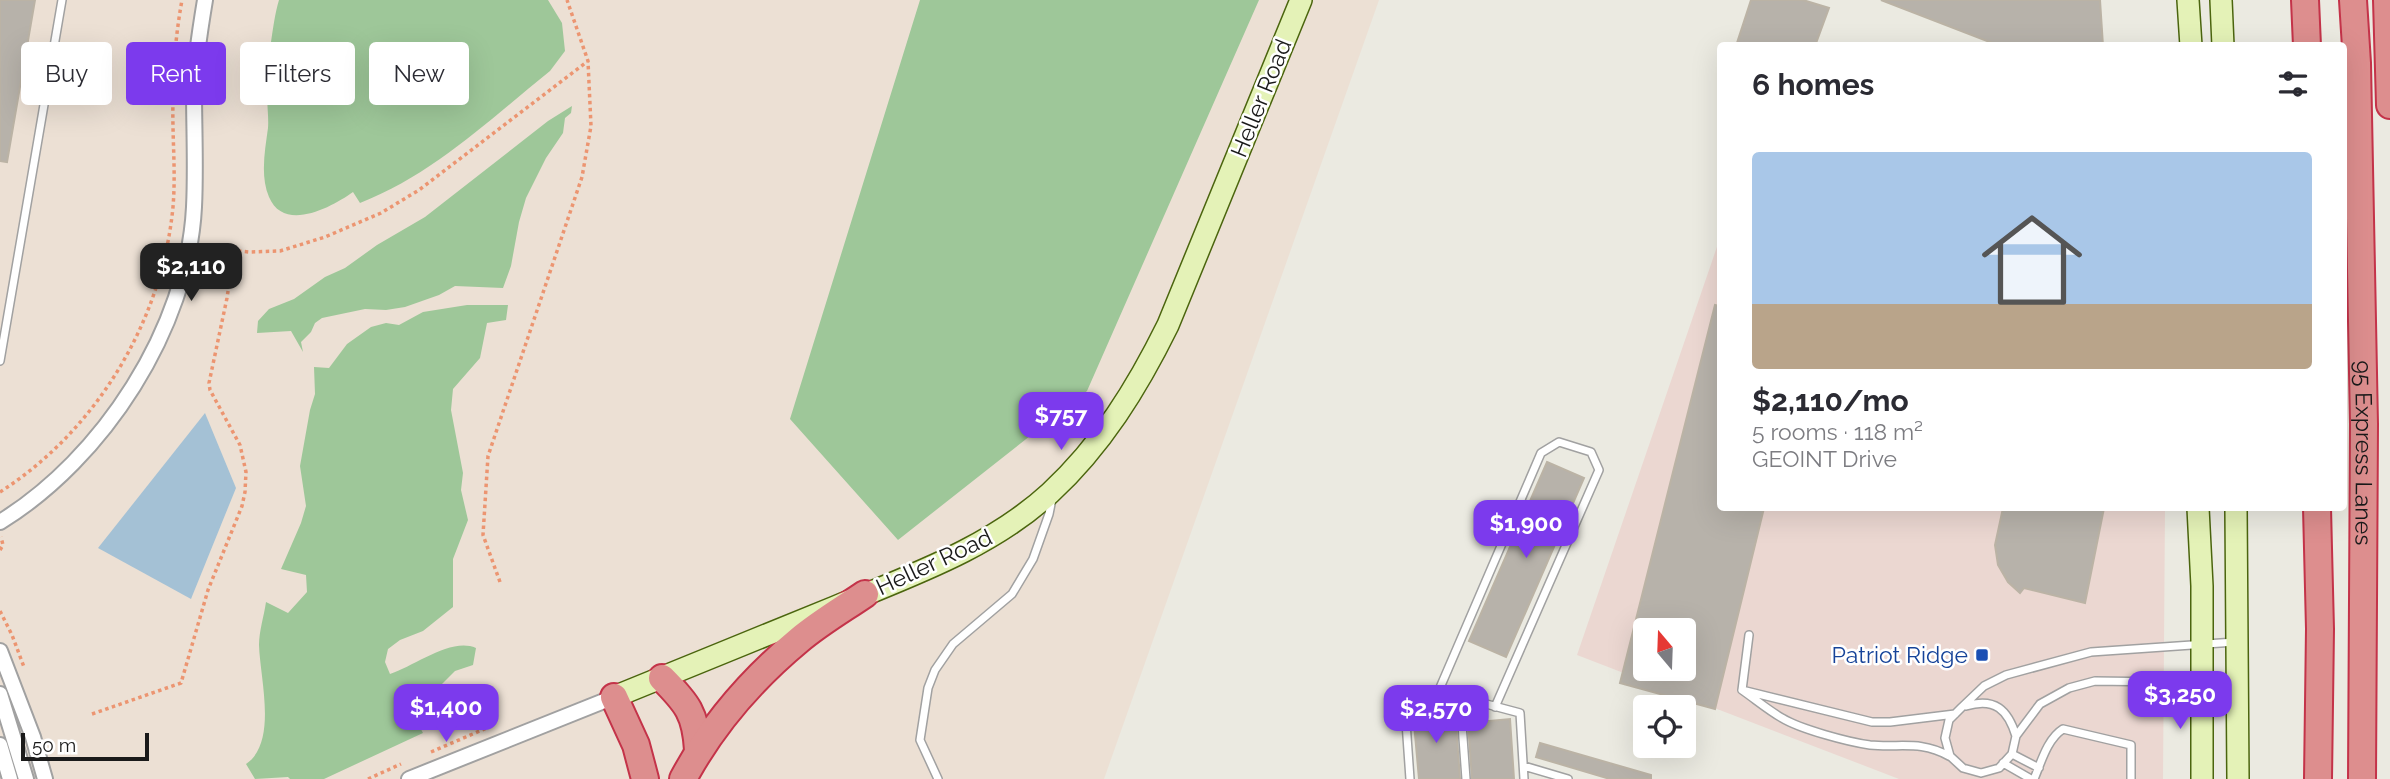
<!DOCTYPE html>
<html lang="en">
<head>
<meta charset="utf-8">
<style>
	body { margin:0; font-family:Raleway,sans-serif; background:#f7f7f7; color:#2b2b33; height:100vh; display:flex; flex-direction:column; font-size:26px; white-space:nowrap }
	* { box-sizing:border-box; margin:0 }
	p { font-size:23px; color:#7c7c81 }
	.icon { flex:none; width:38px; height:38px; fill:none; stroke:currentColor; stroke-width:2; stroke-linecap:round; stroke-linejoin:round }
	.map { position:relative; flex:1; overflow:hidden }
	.sheet { position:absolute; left:1717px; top:42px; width:630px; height:469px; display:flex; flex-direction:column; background:#fff; border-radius:7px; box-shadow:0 7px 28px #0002 }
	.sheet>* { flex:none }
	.guide { position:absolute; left:21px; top:42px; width:665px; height:63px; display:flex; gap:14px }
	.needle { width:46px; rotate:341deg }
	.tools { position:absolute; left:1633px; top:618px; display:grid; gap:14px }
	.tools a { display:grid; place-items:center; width:63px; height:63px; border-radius:7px; background:#fff; box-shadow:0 7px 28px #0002; font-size:35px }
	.scale { position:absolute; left:21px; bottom:18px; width:128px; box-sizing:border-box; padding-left:7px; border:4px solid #1a1a1a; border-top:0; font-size:19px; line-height:24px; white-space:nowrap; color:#1a1a1a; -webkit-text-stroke:5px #fff; paint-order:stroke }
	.price { position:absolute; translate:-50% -60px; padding:0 16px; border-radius:14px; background:#7c3aed; color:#fff; font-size:23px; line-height:46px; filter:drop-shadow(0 2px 4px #0008) }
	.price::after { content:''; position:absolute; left:50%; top:42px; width:21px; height:16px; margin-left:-10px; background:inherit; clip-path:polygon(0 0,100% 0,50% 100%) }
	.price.current { background:#222; color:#fff }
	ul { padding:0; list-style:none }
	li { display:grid; align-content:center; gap:14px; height:371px; padding:0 35px }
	li span { display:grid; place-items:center; height:217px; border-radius:7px; color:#555 }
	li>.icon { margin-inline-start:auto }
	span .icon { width:126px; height:126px; fill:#fffc; stroke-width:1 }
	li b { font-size:30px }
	h2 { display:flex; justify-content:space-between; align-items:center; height:84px; padding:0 35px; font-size:30px }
	.pill { padding:0 24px; border-radius:7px; background:#fff; box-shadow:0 7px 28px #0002; font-size:24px; line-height:63px }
	.pill.current { background:#7c3aed; color:#fff }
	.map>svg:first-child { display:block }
	.commercial { fill:#ebd7d1; fill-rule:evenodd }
	.military { fill:#ece0d4 }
	.forest { fill:#9ec799 }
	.water { fill:#a4c1d5 }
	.building { fill:#b7b2aa; stroke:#bbb3a5; stroke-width:2; fill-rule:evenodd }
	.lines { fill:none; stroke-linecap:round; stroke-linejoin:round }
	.lane-casing { stroke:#a1a1a1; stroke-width:10 }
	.street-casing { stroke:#a1a1a1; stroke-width:18 }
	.secondary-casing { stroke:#4b650e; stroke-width:24 }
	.highway-casing { stroke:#c43349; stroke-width:30 }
	.path { stroke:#ec9571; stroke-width:3.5; stroke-dasharray:3.5 3.5; stroke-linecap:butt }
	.lane { stroke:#fff; stroke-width:7 }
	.street { stroke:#fff; stroke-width:14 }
	.secondary { stroke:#e4f2b7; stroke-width:21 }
	.highway { stroke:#dd8e8e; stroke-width:26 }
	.transit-dot { fill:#1a4fb4; stroke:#fff; stroke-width:2.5 }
	.labels { text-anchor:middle; stroke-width:5; stroke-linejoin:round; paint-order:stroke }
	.street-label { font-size:23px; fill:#1a1a1a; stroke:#fff }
	.transit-label { font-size:23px; fill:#164399; stroke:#fff; text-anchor:end }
</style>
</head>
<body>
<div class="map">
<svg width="2390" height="779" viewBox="0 0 2390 779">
	<rect width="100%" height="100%" fill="#ebeae1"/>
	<!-- commercial -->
	<path class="commercial" d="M1720 238V508H2165L2163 779H1899L1577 655ZM1645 630H1684V668H1645Z"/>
	<!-- military -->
	<path class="military" d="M0 0H1379L1104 779H0Z"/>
	<!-- forest -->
	<path class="forest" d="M279 0H548L562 23 565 51 550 71C489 120 434 174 360 203L353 192C332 207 284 233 269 197 260 176 265 150 268 128 269 115 266 102 268 90 268 85 271 80 272 74 274 64 269 52 271 42 273 29 275 13 279 0Z
		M920 0H1259L1087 391 898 540 790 419Z
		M572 106 571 113 565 118 563 133 546 158 526 198 519 222 511 266 503 288 455 286 439 295 405 307 386 310 365 309 322 318 315 323 311 332 301 342 303 352 291 331 257 333 258 321 269 309 294 299 325 277 345 268 377 245 425 217 548 121Z
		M467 305H508L506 320 487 323 480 358 453 389 451 410 463 473 461 490 468 520 453 559V607L423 631 400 640 388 649 385 662 390 674C415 666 451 637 476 648L473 665 455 671 416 710V720L423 733 324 779H290L288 777 255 779 246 764C278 742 260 679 259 645 259 631 264 616 266 602L288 613 307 592 306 575 281 569 301 523 306 506 300 466 310 410 315 394 314 367 329 368 347 344 371 327 386 323 399 325 423 312Z"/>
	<!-- water -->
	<path class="water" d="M205 413 236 488 191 599 98 548Z"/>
	<!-- building -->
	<path class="building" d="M0 0H35L7 162 0 161Z
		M1751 0H1803L1829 8 1815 46H1736Z
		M1881 0H2100L2103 46H2000Z
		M1715 305 1720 306V508H1764L1715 709 1620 683ZM1645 630H1684V668H1645Z
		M1547 462 1584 478 1506 657 1469 641Z
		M2003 508H2104L2085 603 2024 588 2020 593 2008 582 1998 565 1995 545Z
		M1450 709 1452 724H1456L1460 779H1419L1413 712Z
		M1510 719 1514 779H1472L1468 723Z
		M1540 743 1651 775V779H1610L1536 757Z"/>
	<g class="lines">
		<defs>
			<path id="lane" d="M0 361 62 0
				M2234 683 2095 681 2069 688 2040 704 2016 736 2012 754 1999 768 1981 773 1963 768 1950 756 1945 738 1949 720 1962 707 1984 686 2006 675 2091 652 2235 642
				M1742 690C1755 699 1768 710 1782 718 1800 729 1848 742 1870 745 1900 748 1920 740 1949 756
				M1742 690 1749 635
				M1746 691 1872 722H1890L1955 714
				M1436 697 1541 453 1559 442 1591 452 1599 470 1495 707
				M1460 697 1466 779
				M1966 706C1995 697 2008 710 2016 736
				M2012 754 2039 768
				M2003 763 2031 779
				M1524 766 1568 779
				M938 779 920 740 928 688 935 670 953 644 1012 594 1033 559 1049 514 1052 499
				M1410 779 1405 708 1410 700 1417 696 1460 697 1520 713 1524 779
				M2034 779C2041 763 2047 739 2063 729L2131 745V779"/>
			<path id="street" d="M0 522C103 459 188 328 194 207 196 168 194 129 194 90 195 60 200 30 205 0
				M0 651 33 737 45 779
				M0 694 26 779
				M0 745 10 779
				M409 779 614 697"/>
			<path id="secondary" d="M2188 0 2191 46
				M2221 0 2223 46
				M2198 508 2202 586V779
				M2236 508 2238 779
				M614 697C688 667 761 637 835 607 909 576 989 549 1050 493 1101 446 1137 388 1168 325L1301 0"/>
			<g id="highway">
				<path d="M2305 0 2307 46"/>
				<path id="s1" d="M2353 0 2357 63 2364 424 2362 779"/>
				<path d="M2387 0 2390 105"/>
				<path d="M2317 508 2320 629 2318 779"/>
				<path d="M662 678C687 703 696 714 698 750"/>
				<path d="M614 697 636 745 645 779"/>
				<path d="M683 779C712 725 752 679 799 640 819 623 843 609 865 594"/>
			</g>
		</defs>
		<!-- lane casing -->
		<use href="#lane" class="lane-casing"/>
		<!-- street casing -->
		<use href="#street" class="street-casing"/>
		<!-- secondary casing -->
		<use href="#secondary" class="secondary-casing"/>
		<!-- highway casing -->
		<use href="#highway" class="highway-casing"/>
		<!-- path -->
		<path class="path" d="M203 247 249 252 280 251 325 237 381 213 419 190 588 61
			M0 492C97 430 162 321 173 207 176 171 172 136 173 100 173 67 176 33 182 0
			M0 550 3 545 1 537
			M500 582 483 535 488 456 582 177 591 126 588 61 567 0
			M0 611 12 635 24 667
			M92 714 181 683 208 590 242 506 245 492 246 472 240 445 210 390 209 383 227 298 234 251
			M431 752 489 727
			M368 779 401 764"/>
		<!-- lane -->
		<use href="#lane" class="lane"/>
		<!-- street -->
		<use href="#street" class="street"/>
		<!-- secondary -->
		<use href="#secondary" class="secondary"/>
		<!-- highway -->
		<use href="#highway" class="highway"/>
	</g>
	<!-- markers -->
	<rect class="transit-dot" x="1975" y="648" width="14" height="14" rx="3.5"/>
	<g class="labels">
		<!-- street labels -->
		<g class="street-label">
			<text transform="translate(1261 98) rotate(-68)" y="8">Heller Road</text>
			<text dy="8" stroke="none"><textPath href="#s1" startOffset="453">95 Express Lanes</textPath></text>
			<text transform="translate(934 562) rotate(-25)" y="8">Heller Road</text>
		</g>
		<!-- transit labels -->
		<g class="transit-label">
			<text x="1968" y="663">Patriot Ridge</text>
		</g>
	</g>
</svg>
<div class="tools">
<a><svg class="needle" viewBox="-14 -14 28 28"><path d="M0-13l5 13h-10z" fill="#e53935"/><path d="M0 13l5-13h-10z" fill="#7c7c81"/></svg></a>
<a><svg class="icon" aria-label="locate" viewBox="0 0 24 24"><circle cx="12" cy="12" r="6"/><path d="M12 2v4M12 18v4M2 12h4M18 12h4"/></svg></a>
</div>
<div class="scale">50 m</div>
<b class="price current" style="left:191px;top:303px">$2,110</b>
<b class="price" style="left:1061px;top:452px">$757</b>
<b class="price" style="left:1526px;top:560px">$1,900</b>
<b class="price" style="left:2180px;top:731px">$3,250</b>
<b class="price" style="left:446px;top:744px">$1,400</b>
<b class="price" style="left:1436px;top:745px">$2,570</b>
<div class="guide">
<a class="pill">Buy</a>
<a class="pill current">Rent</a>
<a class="pill">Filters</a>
<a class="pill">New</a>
</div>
<section class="sheet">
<h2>6 homes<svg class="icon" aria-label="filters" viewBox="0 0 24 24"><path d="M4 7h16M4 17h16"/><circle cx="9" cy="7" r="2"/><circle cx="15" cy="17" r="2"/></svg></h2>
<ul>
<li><span style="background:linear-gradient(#a9c7e8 70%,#b9a48a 0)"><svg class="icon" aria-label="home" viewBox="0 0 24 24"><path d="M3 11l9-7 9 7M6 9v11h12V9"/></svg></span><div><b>$2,110/mo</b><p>5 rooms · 118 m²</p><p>GEOINT Drive</p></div></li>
</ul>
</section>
</div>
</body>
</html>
